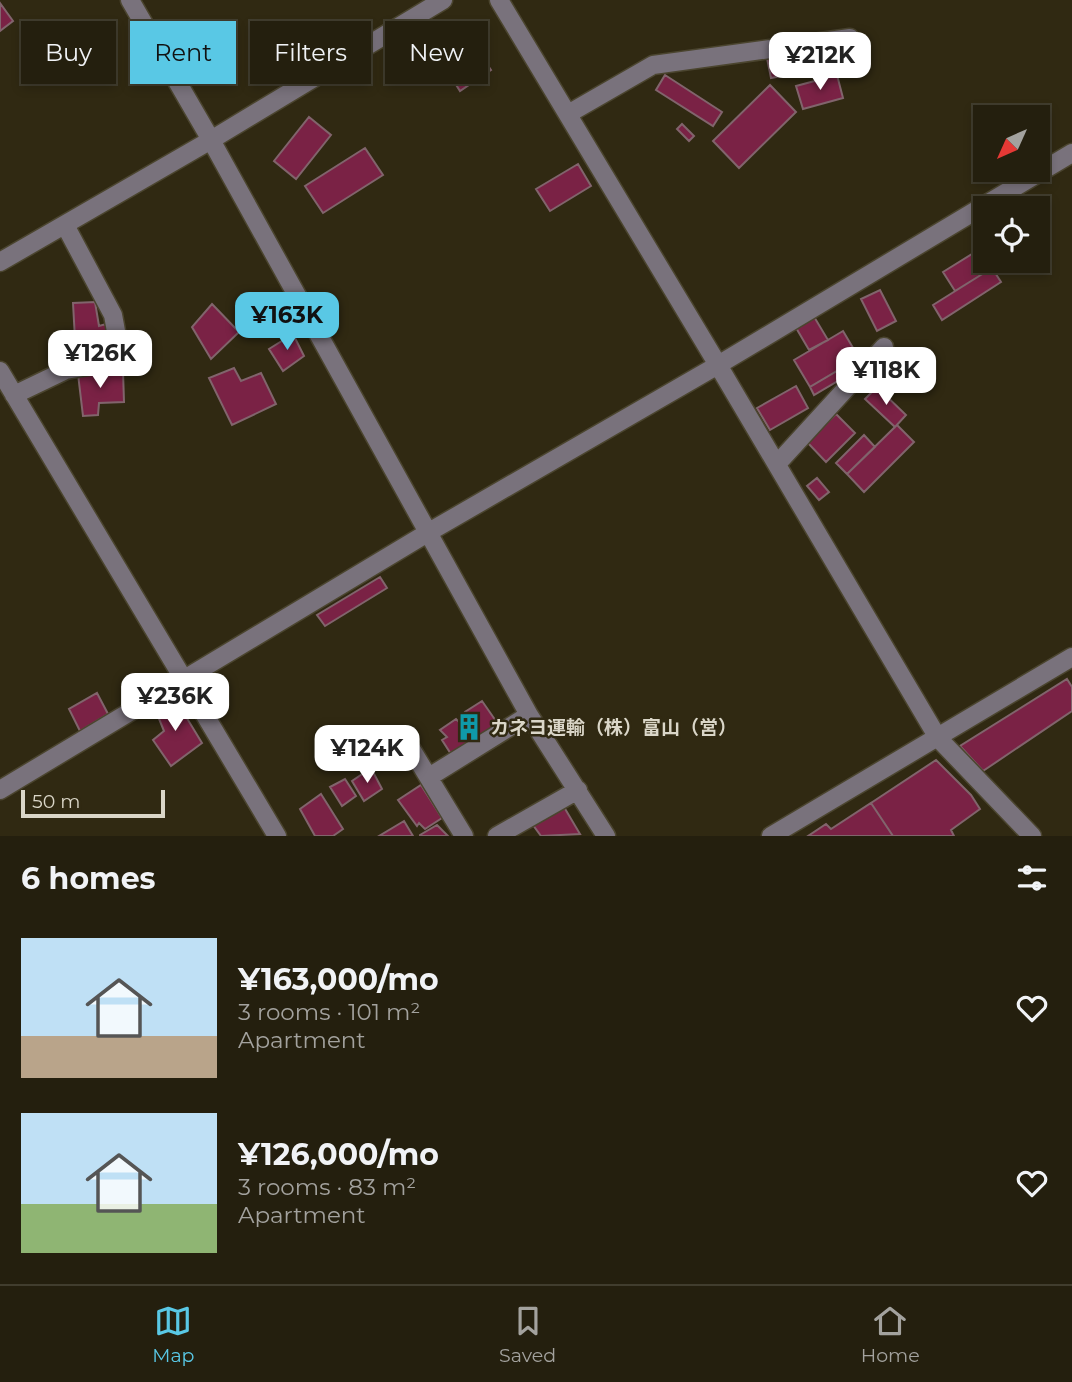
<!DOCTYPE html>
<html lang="en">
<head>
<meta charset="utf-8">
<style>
	body { margin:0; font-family:Montserrat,"Noto Sans JP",sans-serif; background:#302c1c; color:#f1f3f6; height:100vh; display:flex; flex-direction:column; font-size:26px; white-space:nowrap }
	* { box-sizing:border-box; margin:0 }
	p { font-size:23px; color:#a3a29e }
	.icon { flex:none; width:38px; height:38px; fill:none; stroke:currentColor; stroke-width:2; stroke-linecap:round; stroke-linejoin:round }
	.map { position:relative; height:836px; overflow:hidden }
	.details { display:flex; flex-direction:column; background:#241f0e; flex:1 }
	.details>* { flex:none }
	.banner { position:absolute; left:21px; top:21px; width:700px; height:63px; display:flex; gap:14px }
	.needle { width:46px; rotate:225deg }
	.fabs { position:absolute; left:973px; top:105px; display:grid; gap:14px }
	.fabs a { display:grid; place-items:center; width:77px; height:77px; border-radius:0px; background:#241f0e; box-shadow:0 4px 10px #0003,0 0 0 2px #413d2e; font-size:35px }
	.scale { position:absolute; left:21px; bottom:18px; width:144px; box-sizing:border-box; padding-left:7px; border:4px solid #dad6c8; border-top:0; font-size:19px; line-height:24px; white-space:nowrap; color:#dad6c8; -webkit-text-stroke:5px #302912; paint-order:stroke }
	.price { position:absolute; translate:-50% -60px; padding:0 16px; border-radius:14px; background:#fff; color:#222; font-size:23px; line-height:46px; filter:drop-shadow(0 2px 4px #0008) }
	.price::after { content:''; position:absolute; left:50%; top:42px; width:21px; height:16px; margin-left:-10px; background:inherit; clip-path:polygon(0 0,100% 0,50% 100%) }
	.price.on { background:#59c8e5; color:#111 }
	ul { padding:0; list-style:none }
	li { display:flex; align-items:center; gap:21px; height:175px; padding:0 21px }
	li span { display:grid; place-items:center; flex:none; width:196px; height:140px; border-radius:0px; color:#555 }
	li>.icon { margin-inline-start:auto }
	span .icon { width:84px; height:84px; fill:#fffc; stroke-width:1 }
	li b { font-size:30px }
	h2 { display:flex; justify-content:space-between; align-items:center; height:84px; padding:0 21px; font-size:30px }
	.chip { padding:0 24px; border-radius:0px; background:#241f0e; box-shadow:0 4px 10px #0003,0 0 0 2px #413d2e; font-size:24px; line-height:63px }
	.chip.on { background:#59c8e5; color:#111 }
	.tabs { display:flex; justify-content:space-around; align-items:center; height:98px; border-top:2px solid #413d2e; background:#241f0e; font-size:19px; color:#a3a29e }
	.tabs a { display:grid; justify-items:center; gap:4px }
	.tabs .on { color:#59c8e5 }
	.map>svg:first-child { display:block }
	.building { fill:#7a2245; stroke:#81646c; stroke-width:2 }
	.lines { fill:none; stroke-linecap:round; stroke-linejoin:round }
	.minor-casing { stroke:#4b452f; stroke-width:21 }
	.minor { stroke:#79727c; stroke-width:18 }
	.labels { text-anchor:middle; stroke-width:5; stroke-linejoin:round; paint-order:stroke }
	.poi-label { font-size:19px; font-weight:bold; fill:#dad6c8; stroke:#302912; text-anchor:start }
</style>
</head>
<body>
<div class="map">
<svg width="1072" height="836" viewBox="0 0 1072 836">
	<rect width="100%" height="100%" fill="#302912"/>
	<!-- building -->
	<path class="building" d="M0 3 13 21 0 31Z
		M436 30 445 43 430 53 421 40Z
		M473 44 491 70 460 91 443 64Z
		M807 50 811 70 771 78 767 58Z
		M665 75 722 112 713 126 656 90Z
		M837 75 843 98 803 109 796 86Z
		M770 85 796 112 739 168 713 141Z
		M309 117 331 135 296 179 274 161Z
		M682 124 694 136 689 141 677 129Z
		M365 148 383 175 323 213 305 186Z
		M578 164 591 186 550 211 536 189Z
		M980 249 985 261H988L992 268 955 291 943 272Z
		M992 268 1001 282 942 320 933 305Z
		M880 290 896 321 877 331 861 299Z
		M95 302 99 326 106 324 108 350 87 355 88 358 76 357 73 303Z
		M212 304 239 332 211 359 192 327Z
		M813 315 828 340 809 350 795 326Z
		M843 331 859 358 810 387 794 360Z
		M293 334 304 356 283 371 269 349Z
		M234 368 241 381 261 373 276 404 232 425 209 378Z
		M123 371 124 402 99 403 98 415 83 416 78 374Z
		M837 371 841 379 814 395 810 387Z
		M796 386 808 408 770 430 757 408Z
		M877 387 906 415 895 427 865 399Z
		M836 414 855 433 826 462 807 442Z
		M897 425 914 442 864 492 847 474Z
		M864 435 875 447 847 474 836 463Z
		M817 478 829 492 819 500 807 486Z
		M380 577 387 588 325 626 317 615Z
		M1067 679 1072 687V711L983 771 960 746Z
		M97 693 108 714 80 731 69 709Z
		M174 697 202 743 171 766 153 740 164 731 155 709Z
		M482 701 498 724 451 754 442 740 447 737 440 730 456 719 459 722 467 717 465 712Z
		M936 760 971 795 980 809 951 830 954 836H893L871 803Z
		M371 768 382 789 364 801 352 781Z
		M345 779 356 796 342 806 330 787Z
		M421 785 442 818 425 829 419 823 417 826 398 800Z
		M321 794 343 829 333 836H315L300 809Z
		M871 803 893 836H808L826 824 831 829Z
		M564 807 580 834 541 836 533 825Z
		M404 821 413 836H379Z
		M437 825 448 836H420V835Z"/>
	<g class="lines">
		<defs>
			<path id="minor" d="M130 0 211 140 529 715 606 836
				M499 0 718 365 938 738 1032 836
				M568 114 653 65 850 38
				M0 262 211 140 443 0
				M0 371 277 836
				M14 395 66 370 105 363 118 342 113 315 65 225
				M777 464 884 347
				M410 747 464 836
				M429 777 529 715
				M0 790 429 532 718 365 1072 153
				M497 836 578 790
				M771 836 1072 657"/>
		</defs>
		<!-- minor casing -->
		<use href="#minor" class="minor-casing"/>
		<!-- minor -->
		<use href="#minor" class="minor"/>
	</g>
	<!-- icons -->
	<defs>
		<symbol id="building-bare" viewBox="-9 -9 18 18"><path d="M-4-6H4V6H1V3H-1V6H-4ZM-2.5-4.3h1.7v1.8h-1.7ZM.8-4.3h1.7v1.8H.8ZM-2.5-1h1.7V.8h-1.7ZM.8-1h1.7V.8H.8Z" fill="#0f9aa8" stroke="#302912" stroke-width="2.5" paint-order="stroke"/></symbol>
	</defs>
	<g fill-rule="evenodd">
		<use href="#building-bare" x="450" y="708" width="38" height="38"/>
	</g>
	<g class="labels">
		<!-- poi labels -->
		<g class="poi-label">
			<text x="490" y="734">カネヨ運輸（株）富山（営）</text>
		</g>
	</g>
</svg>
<div class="fabs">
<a><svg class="needle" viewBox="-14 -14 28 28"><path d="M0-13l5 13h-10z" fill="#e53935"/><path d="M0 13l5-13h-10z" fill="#a3a29e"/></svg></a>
<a><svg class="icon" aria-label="locate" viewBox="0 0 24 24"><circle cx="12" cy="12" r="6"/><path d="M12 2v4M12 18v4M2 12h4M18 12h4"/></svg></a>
</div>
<div class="scale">50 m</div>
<b class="price" style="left:820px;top:92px">¥212K</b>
<b class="price on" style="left:287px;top:352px">¥163K</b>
<b class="price" style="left:100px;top:390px">¥126K</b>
<b class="price" style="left:886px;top:407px">¥118K</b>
<b class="price" style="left:175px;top:733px">¥236K</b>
<b class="price" style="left:367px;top:785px">¥124K</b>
<div class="banner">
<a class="chip">Buy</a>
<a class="chip on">Rent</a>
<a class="chip">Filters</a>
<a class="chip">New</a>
</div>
</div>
<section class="details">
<h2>6 homes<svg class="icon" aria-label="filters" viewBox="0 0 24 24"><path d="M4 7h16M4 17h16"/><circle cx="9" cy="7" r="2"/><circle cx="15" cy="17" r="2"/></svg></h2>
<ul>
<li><span style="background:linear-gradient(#bfe0f5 70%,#b9a48a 0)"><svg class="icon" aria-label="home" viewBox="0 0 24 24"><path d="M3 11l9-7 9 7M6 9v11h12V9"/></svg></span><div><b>¥163,000/mo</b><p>3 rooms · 101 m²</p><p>Apartment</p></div><svg class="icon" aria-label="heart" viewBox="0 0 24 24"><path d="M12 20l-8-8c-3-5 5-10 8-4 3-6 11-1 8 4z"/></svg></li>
<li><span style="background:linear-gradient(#bfe0f5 65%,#8fb573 0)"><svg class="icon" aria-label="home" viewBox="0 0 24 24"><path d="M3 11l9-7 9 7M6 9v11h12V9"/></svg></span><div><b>¥126,000/mo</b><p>3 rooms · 83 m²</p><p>Apartment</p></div><svg class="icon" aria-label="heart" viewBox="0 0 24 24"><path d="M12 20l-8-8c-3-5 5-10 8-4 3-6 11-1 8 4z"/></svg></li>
</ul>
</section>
<nav class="tabs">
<a class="on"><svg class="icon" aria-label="map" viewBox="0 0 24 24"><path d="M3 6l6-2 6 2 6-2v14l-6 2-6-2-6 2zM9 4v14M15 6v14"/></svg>Map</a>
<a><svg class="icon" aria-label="saved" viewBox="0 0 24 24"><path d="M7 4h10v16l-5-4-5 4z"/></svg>Saved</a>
<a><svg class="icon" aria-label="home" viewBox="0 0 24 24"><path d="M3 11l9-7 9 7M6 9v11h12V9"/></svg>Home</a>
</nav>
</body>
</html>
